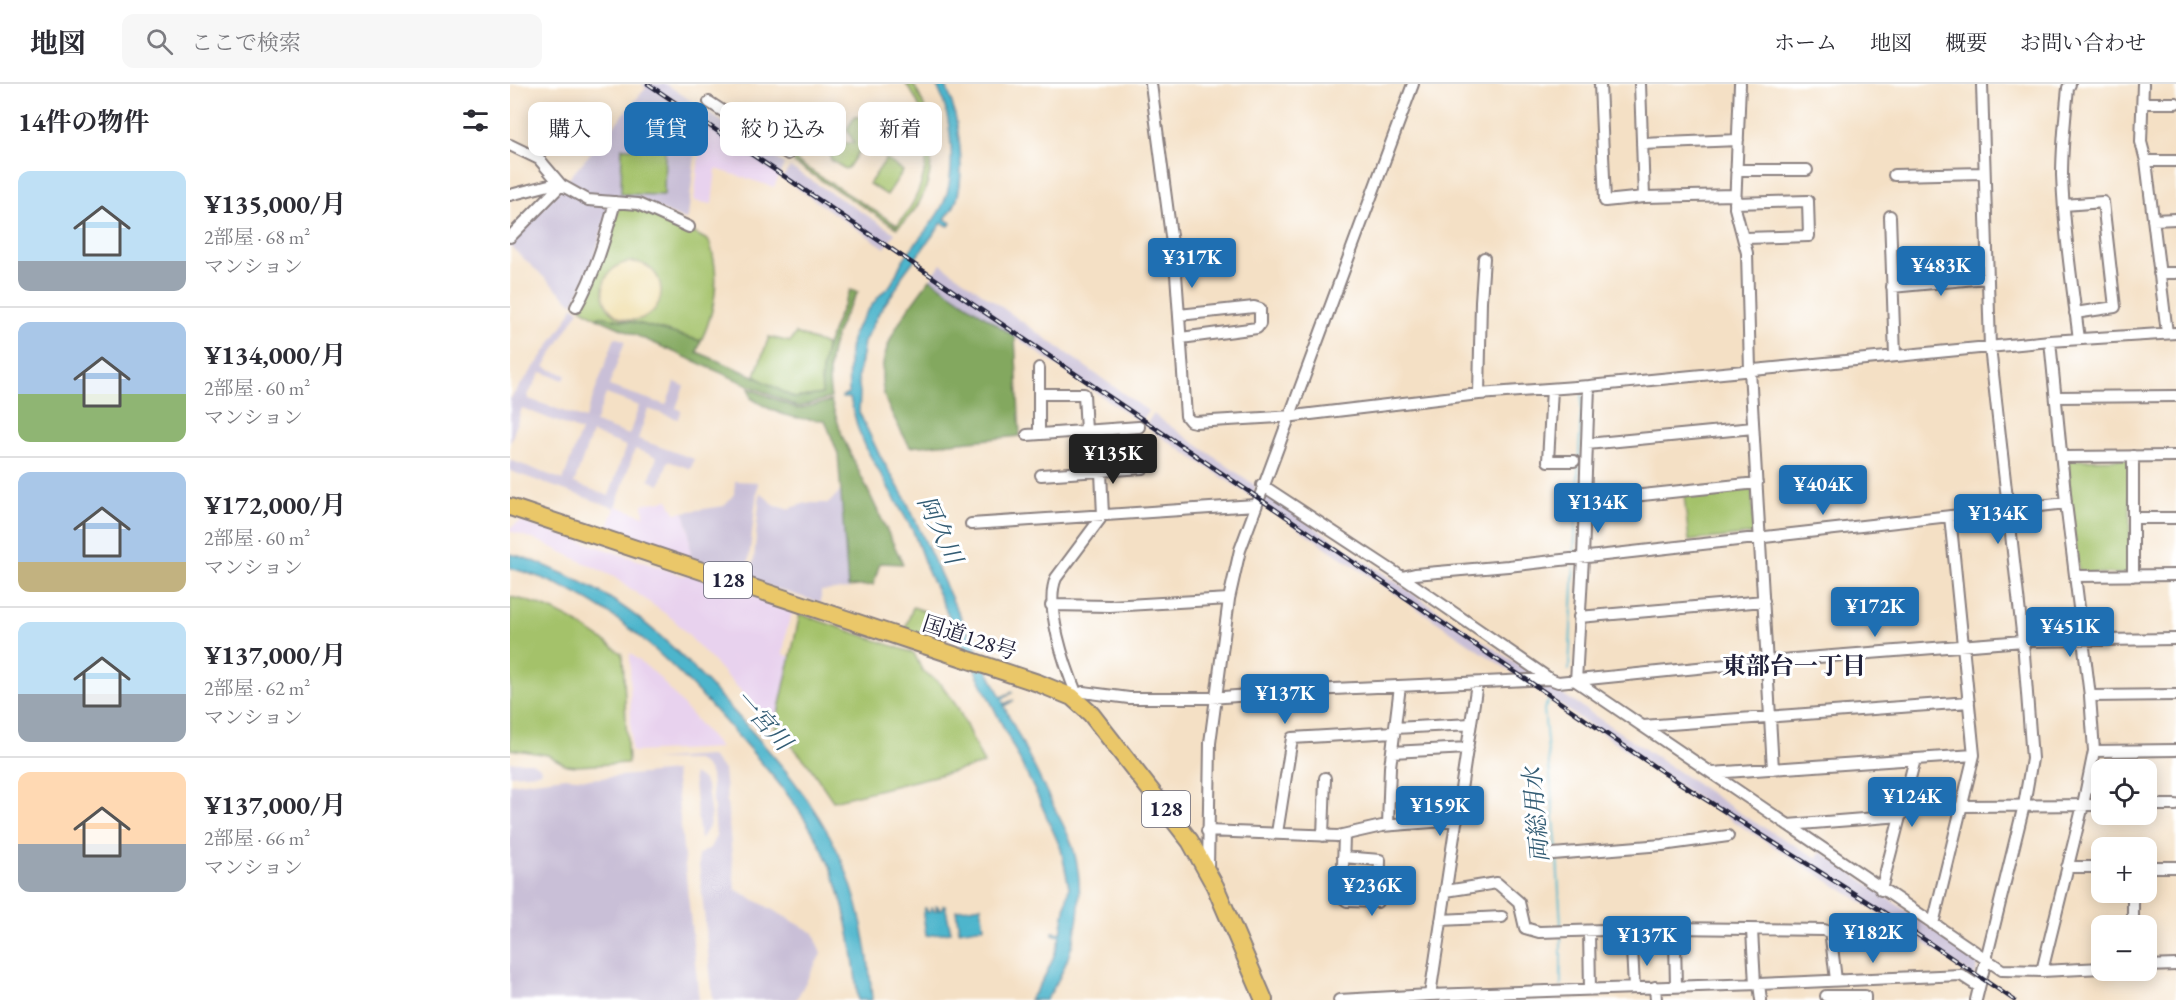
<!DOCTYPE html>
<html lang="ja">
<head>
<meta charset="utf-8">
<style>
	body { margin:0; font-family:"EB Garamond","Noto Serif JP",serif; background:#f7f7f7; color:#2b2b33; height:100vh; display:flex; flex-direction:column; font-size:22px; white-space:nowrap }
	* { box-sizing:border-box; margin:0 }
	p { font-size:20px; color:#7c7c81 }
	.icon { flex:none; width:33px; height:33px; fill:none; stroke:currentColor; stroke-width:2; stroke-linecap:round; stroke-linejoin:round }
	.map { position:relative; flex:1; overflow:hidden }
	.drawer { display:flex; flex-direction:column; background:#fff; width:510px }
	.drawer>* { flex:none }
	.top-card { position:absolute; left:18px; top:18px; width:570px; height:54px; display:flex; gap:12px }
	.controls { position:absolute; left:1581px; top:675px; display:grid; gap:12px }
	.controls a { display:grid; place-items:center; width:66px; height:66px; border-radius:12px; background:#fff; box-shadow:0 3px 15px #0003; font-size:30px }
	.price { position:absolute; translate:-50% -51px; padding:0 14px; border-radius:6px; background:#1f6fb2; color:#fff; font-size:20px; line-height:39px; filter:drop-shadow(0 2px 3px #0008) }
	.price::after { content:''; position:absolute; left:50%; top:36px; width:18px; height:14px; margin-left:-9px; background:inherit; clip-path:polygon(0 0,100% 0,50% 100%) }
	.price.active { background:#222; color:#fff }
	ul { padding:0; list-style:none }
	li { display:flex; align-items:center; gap:18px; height:150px; padding:0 18px }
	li+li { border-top:2px solid #e1e1e2 }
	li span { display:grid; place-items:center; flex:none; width:168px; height:120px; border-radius:12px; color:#555 }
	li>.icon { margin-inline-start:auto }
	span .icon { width:72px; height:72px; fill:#fffc; stroke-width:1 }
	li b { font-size:26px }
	h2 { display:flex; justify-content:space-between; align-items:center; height:72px; padding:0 18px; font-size:26px }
	.pill { padding:0 21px; border-radius:12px; background:#fff; box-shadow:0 3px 15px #0003; font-size:21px; line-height:54px }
	.pill.active { background:#1f6fb2; color:#fff }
	header { display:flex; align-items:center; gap:36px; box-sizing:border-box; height:84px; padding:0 30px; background:#fff; border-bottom:2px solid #e1e1e2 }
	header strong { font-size:28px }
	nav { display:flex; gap:33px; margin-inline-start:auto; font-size:21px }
	.search { width:420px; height:54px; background:#f7f7f7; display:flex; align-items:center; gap:15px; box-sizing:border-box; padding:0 21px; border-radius:12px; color:#7c7c81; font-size:22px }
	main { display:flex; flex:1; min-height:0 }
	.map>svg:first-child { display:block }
	.built { fill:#e8d2ee }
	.industrial { fill:#c9bfd7; fill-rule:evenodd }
	.green { fill:#a4c26a; stroke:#637252; stroke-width:1.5 }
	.forest { fill:#83a85e; stroke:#52654c; stroke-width:1.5 }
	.sand { fill:#eeda9e; stroke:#887e6c; stroke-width:1.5 }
	.water { fill:#4eb5cc; stroke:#386c84; stroke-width:1.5 }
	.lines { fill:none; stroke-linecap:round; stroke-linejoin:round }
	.stream { stroke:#4eb5cc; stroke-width:2 }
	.minor-casing { stroke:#8b8180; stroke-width:14 }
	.highway-casing { stroke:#8b8180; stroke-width:20 }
	.minor { stroke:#fff; stroke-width:10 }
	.highway { stroke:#eac769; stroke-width:16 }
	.rail-casing { stroke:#22223b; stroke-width:4.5 }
	.rail { stroke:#fff; stroke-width:2; stroke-dasharray:7; stroke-linecap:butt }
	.labels { text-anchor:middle; stroke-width:6; stroke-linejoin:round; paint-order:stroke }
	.shield { fill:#fff; stroke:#646476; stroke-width:1.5 }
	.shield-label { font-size:21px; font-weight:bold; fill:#22223b }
	.street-label { font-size:22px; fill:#22223b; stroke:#fff }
	.water-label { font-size:24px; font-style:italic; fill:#345d75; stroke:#fff }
	.neighbourhood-label { font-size:24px; font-weight:bold; fill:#22223b; stroke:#fff }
</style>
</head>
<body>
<header>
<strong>地図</strong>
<div class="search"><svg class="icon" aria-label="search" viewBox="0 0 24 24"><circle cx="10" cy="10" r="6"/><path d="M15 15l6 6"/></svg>ここで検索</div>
<nav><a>ホーム</a><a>地図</a><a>概要</a><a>お問い合わせ</a></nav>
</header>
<main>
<section class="drawer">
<h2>14件の物件<svg class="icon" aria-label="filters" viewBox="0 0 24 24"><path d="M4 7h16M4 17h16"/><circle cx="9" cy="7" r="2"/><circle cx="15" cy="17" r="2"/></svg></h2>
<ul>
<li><span style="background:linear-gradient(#bfe0f5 75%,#9aa5b1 0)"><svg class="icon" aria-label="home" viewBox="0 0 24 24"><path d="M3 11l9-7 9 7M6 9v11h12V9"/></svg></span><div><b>¥135,000/月</b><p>2部屋 · 68 m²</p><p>マンション</p></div></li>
<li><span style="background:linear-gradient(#a9c7e8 60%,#8fb573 0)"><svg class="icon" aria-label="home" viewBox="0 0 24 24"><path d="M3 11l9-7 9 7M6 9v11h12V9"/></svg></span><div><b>¥134,000/月</b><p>2部屋 · 60 m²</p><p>マンション</p></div></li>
<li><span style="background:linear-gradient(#a9c7e8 75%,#c2b280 0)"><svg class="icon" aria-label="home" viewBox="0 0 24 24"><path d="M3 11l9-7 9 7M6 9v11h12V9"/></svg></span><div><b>¥172,000/月</b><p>2部屋 · 60 m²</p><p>マンション</p></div></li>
<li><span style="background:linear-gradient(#bfe0f5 60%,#9aa5b1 0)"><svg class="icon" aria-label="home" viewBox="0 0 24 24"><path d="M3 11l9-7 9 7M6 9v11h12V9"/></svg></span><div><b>¥137,000/月</b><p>2部屋 · 62 m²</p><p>マンション</p></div></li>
<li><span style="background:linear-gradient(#ffd9b3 60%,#9aa5b1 0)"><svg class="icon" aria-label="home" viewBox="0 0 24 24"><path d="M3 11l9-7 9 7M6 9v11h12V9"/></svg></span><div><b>¥137,000/月</b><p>2部屋 · 66 m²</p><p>マンション</p></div></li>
</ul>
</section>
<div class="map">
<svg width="1666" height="916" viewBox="0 0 1666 916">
	<rect width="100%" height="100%" fill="#fff"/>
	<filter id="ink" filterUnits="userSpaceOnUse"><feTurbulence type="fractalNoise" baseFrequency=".0167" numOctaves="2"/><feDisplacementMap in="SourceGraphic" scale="12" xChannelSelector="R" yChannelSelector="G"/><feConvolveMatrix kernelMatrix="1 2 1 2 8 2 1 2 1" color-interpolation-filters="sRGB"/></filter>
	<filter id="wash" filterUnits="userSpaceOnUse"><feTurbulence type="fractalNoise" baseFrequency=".008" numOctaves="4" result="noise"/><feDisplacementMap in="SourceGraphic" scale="24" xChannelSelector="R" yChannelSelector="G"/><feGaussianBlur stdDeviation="1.35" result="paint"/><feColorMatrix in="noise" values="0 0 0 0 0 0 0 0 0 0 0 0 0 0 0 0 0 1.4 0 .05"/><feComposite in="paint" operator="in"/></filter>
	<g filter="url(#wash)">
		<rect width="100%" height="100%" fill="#f4e0c5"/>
		<!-- built -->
		<path class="built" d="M195 43 269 92 264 103 206 85 202 120 184 117 190 63 186 62Z
			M158 416 165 429 174 428 179 447 181 476 140 462 139 458 98 443 106 422 134 432 133 420Z
			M11 437 175 492 176 489 284 524 277 544 273 570 281 573 265 643 164 536 104 493 31 458 0 447V444Z
			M120 569 147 591 210 664 124 668 121 666Z"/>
		<!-- industrial -->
		<path class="industrial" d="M132 0H156L274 80 269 92 195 44 186 62 178 133 175 136 134 119V115L81 113 55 99 136 4Z
			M280 83 385 149 375 164 272 94Z
			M51 104 95 121 99 125 83 178 63 220 0 162V158Z
			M431 180 638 327 631 339 420 195Z
			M63 222 69 226 34 283 56 291 54 296 31 288 18 311 19 315 75 335 105 253 115 257 99 302 156 321 165 298 174 302 166 324 171 327 168 335 138 325 128 355 184 375 181 385 158 377 150 401 139 396 147 373 125 365 105 424 0 387V376L53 396 71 347 12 324 0 360V315L31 274 60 230ZM96 310 129 322 119 351 85 339ZM82 349 116 362 99 412 64 399Z
			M643 330 746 402 742 413 635 342Z
			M225 397 248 398 239 475 235 494 181 476 179 446 174 428 214 422 224 410Z
			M330 407 333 423 339 505 311 507V519L239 496 244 475 250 408 265 422 278 425 296 419H319Z
			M756 410 1028 594H1010L752 420Z
			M1033 597 1239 735 1307 774 1311 768 1348 793 1469 878 1465 893 1377 834 1193 718 1016 598Z
			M200 672 214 686 225 805 304 849 311 870 286 916H203L188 771 200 764 206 752 201 691 196 683 187 676H142Z
			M0 678H21L30 683 31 687 28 689 0 691Z
			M165 687 189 916H0V700L55 693 79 695Z
			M183 690 192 695 197 703 201 734 198 745 190 756Z"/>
		<!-- green -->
		<path class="green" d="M396 0H403C425 35 429 88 406 124 401 131 394 138 387 144L284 79 278 38 294 46 284 66 287 78 387 141C421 103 429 42 396 0Z
			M345 33H350L365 43 338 84 335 85 321 76 320 71 328 59H344L337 45Z
			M112 64 155 65 154 111 111 110Z
			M376 75 393 87 377 111 359 100Z
			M110 122C139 122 173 143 199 157 211 191 206 225 191 257L131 240 89 232 87 234 71 224Z
			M286 249 316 261 311 297 313 310 285 314 253 298 245 291 259 253 280 258Z
			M1620 375V490L1569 489 1560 419 1557 376Z
			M1242 403 1244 450 1179 457 1174 411Z
			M0 513C42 520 78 545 111 569L113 574 118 679 67 682 56 681 38 671 0 665Z
			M403 523 415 527 420 554 395 545Z
			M290 530 404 569 412 586 431 600 448 624 474 680 323 717 298 680 265 643Z"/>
		<!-- forest -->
		<path class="forest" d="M420 195 505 253 510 352 400 363C392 348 382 332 376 317 360 270 394 230 420 195Z
			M340 206 348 208C326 241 314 275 321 314L288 323 87 234 89 232 131 240 191 257 187 268 244 292 284 314 312 310C308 270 325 241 340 206Z
			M239 304 288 325 321 317 333 354 393 480 370 479 363 501 338 503 328 370 315 336C284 336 267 331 241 314Z"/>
		<!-- sand -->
		<path class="sand" d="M93 207a29 29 0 1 1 58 0a29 29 0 1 1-58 0Z"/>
		<!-- water -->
		<path class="water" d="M426 0H435C448 28 456 85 447 115 445 123 439 129 435 135L441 139 439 142 432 139 392 192 387 203 370 227 354 258 348 293 350 309 349 328 369 370 396 416 445 522 491 613 503 608 492 616 494 620 504 616 494 622C510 654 525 685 541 717 549 734 561 752 565 771 577 820 564 876 536 916H519C535 896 544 876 550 852L543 850V848L551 849 559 803 551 765 527 711 445 546 433 551 432 550 444 543 418 488 403 447 358 368 348 345 340 314H332V312L339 310C338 291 338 270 343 251 347 240 363 219 371 210 374 206 379 204 381 200 386 193 388 184 393 176 405 158 421 143 431 124 448 94 442 30 426 0Z
			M0 470C16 473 32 480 47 487 127 520 170 569 227 631 267 675 303 715 329 770 350 817 359 865 362 916H348C343 865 336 814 313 767 291 722 259 687 227 651 164 579 96 508 0 484Z
			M433 821H435L441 848 416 852 413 829 415 824H416L417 828H420L421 823H422L424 827 427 826 426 822H428L429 826 432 825Z
			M471 822 474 843 449 847 446 826Z"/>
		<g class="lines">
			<!-- stream -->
			<path class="stream" d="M1064 472 1072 310
				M1059 586 1064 480
				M1039 616 1034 625 1047 768
				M1047 773 1051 842
				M1051 854V902"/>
		</g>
	</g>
	<g filter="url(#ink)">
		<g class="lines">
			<defs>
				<path id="minor" d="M641 0 666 190 676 332 680 337 685 338 784 332 969 310 1079 302 1540 257 1666 249
					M1090 0 1095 117 1134 113 1225 111
					M1130 0 1134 113
					M1230 0 1225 124 1237 169 1240 286 1263 685
					M1560 0 1558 4C1555 33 1552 62 1552 91 1554 146 1562 201 1569 255
					M1633 0 1631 58 1636 77 1657 249
					M199 18 278 70
					M1633 19H1666
					M1132 60 1228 56
					M0 61 29 75 51 101
					M1636 77H1666
					M1226 86H1297
					M1384 91 1474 89
					M0 111 43 100 51 101 78 116 128 120 179 143
					M1225 119 1298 117 1299 152 1235 154
					M1554 121 1593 118 1605 223 1565 229
					M1380 132 1385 272
					M1643 136 1666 135
					M0 153 51 101
					M1649 189H1666
					M1382 203 1476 194
					M66 223C85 190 95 155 105 118
					M669 231 744 223 750 225V240L747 244 671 254
					M529 284V350
					M1042 305 1038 377H1064
					M529 310H574L576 347
					M969 310 971 217 974 174
					M1546 313 1666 312
					M517 351 629 343
					M1077 360 1243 344
					M1623 372V492
					M1553 373 1666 372
					M531 391 633 384 632 365
					M752 401 892 493 1040 595 1048 598 1257 577 1513 557 1666 555
					M1075 417 1247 399
					M1623 434H1666
					M461 440 745 421
					M1566 492 1666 491
					M892 493 905 490 998 482 1556 419
					M541 521 600 522 719 515
					M1069 533 1254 517
					M1066 597 1492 886 1532 887 1592 884
					M1066 597 1073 474 1079 302
					M567 611C555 582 534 522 546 494L593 431 589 346
					M1580 612 1666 611
					M562 613 573 608 619 614H701L802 606 1040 595
					M1133 642 1459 618
					M885 644 961 640
					M1584 667 1666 666
					M882 668 958 664
					M1202 689 1464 671
					M1636 721H1666
					M1451 722 1592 721
					M878 741 880 683 890 602
					M1278 741 1391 732
					M697 747 828 752 872 742 947 736
					M767 749 782 654 884 648
					M813 752 815 694
					M1043 770 1152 761 1218 752
					M833 773 870 776 869 815 867 818 837 817 833 814 832 811 834 752
					M1557 783H1592
					M1636 783H1666
					M698 785 700 659 719 515 730 466 903 0
					M1371 806 1405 675
					M936 807 987 799 1009 818 1015 844 1029 848 1161 844 1314 846 1320 849 1321 854 1326 896
					M1623 808V842
					M931 836 992 833
					M1423 840 1464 671 1440 432
					M1242 846 1245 900
					M1079 847 1080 906
					M1165 857 1166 902
					M1122 864 1124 904
					M1636 882 1666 881
					M1532 887 1573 721 1584 667 1580 612 1556 419 1540 257
					M1249 900 1251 916
					M1145 903 1146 916
					M920 911 967 599
					M1316 912H1355V916
					M829 916 920 911 1249 900 1451 891 1468 902
					M1466 916 1514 721 1522 675 1513 557 1480 263 1472 0"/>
				<path id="highway" d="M0 423 528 599 562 613 581 630 680 757 705 802 754 916"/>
			</defs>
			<!-- minor casing -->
			<use href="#minor" class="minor-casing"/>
			<!-- highway casing -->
			<use href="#highway" class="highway-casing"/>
			<!-- minor -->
			<use href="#minor" class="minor"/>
			<!-- highway -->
			<use href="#highway" class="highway"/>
			<defs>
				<path id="rail" d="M138 0 1154 689 1378 831 1504 916"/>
			</defs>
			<!-- rail casing -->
			<use href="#rail" class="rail-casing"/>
			<!-- rail -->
			<use href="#rail" class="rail"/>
		</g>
	</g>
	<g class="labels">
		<!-- shield labels -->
		<g class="shield">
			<rect x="194" y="478" width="48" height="36" rx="4.5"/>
			<rect x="632" y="707" width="48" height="36" rx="4.5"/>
		</g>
		<g class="shield-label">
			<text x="218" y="503">128</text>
			<text x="656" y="732">128</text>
		</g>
		<!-- street labels -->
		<g class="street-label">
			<text transform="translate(460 553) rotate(18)" y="8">国道128号</text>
		</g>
		<!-- water labels -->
		<g class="water-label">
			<text transform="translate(430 446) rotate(65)" y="8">阿久川</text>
			<text transform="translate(253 636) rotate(48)" y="8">一宮川</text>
			<text transform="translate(1026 731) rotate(-95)" y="8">両総用水</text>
		</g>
		<!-- neighbourhood labels -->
		<g class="neighbourhood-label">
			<text x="1284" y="590">東部台一丁目</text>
		</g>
	</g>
</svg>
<div class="controls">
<a><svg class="icon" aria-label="locate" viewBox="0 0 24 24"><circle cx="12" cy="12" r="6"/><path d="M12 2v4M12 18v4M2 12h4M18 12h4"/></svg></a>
<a>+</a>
<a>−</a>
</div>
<b class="price" style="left:682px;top:205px">¥317K</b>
<b class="price" style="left:1431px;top:213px">¥483K</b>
<b class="price active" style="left:603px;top:401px">¥135K</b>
<b class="price" style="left:1313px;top:432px">¥404K</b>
<b class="price" style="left:1088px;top:450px">¥134K</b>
<b class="price" style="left:1488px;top:461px">¥134K</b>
<b class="price" style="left:1365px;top:554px">¥172K</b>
<b class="price" style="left:1560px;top:574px">¥451K</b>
<b class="price" style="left:775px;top:641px">¥137K</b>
<b class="price" style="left:1402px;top:744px">¥124K</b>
<b class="price" style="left:930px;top:753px">¥159K</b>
<b class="price" style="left:862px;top:833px">¥236K</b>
<b class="price" style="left:1363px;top:880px">¥182K</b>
<b class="price" style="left:1137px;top:883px">¥137K</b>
<div class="top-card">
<a class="pill">購入</a>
<a class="pill active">賃貸</a>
<a class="pill">絞り込み</a>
<a class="pill">新着</a>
</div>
</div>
</main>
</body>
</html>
